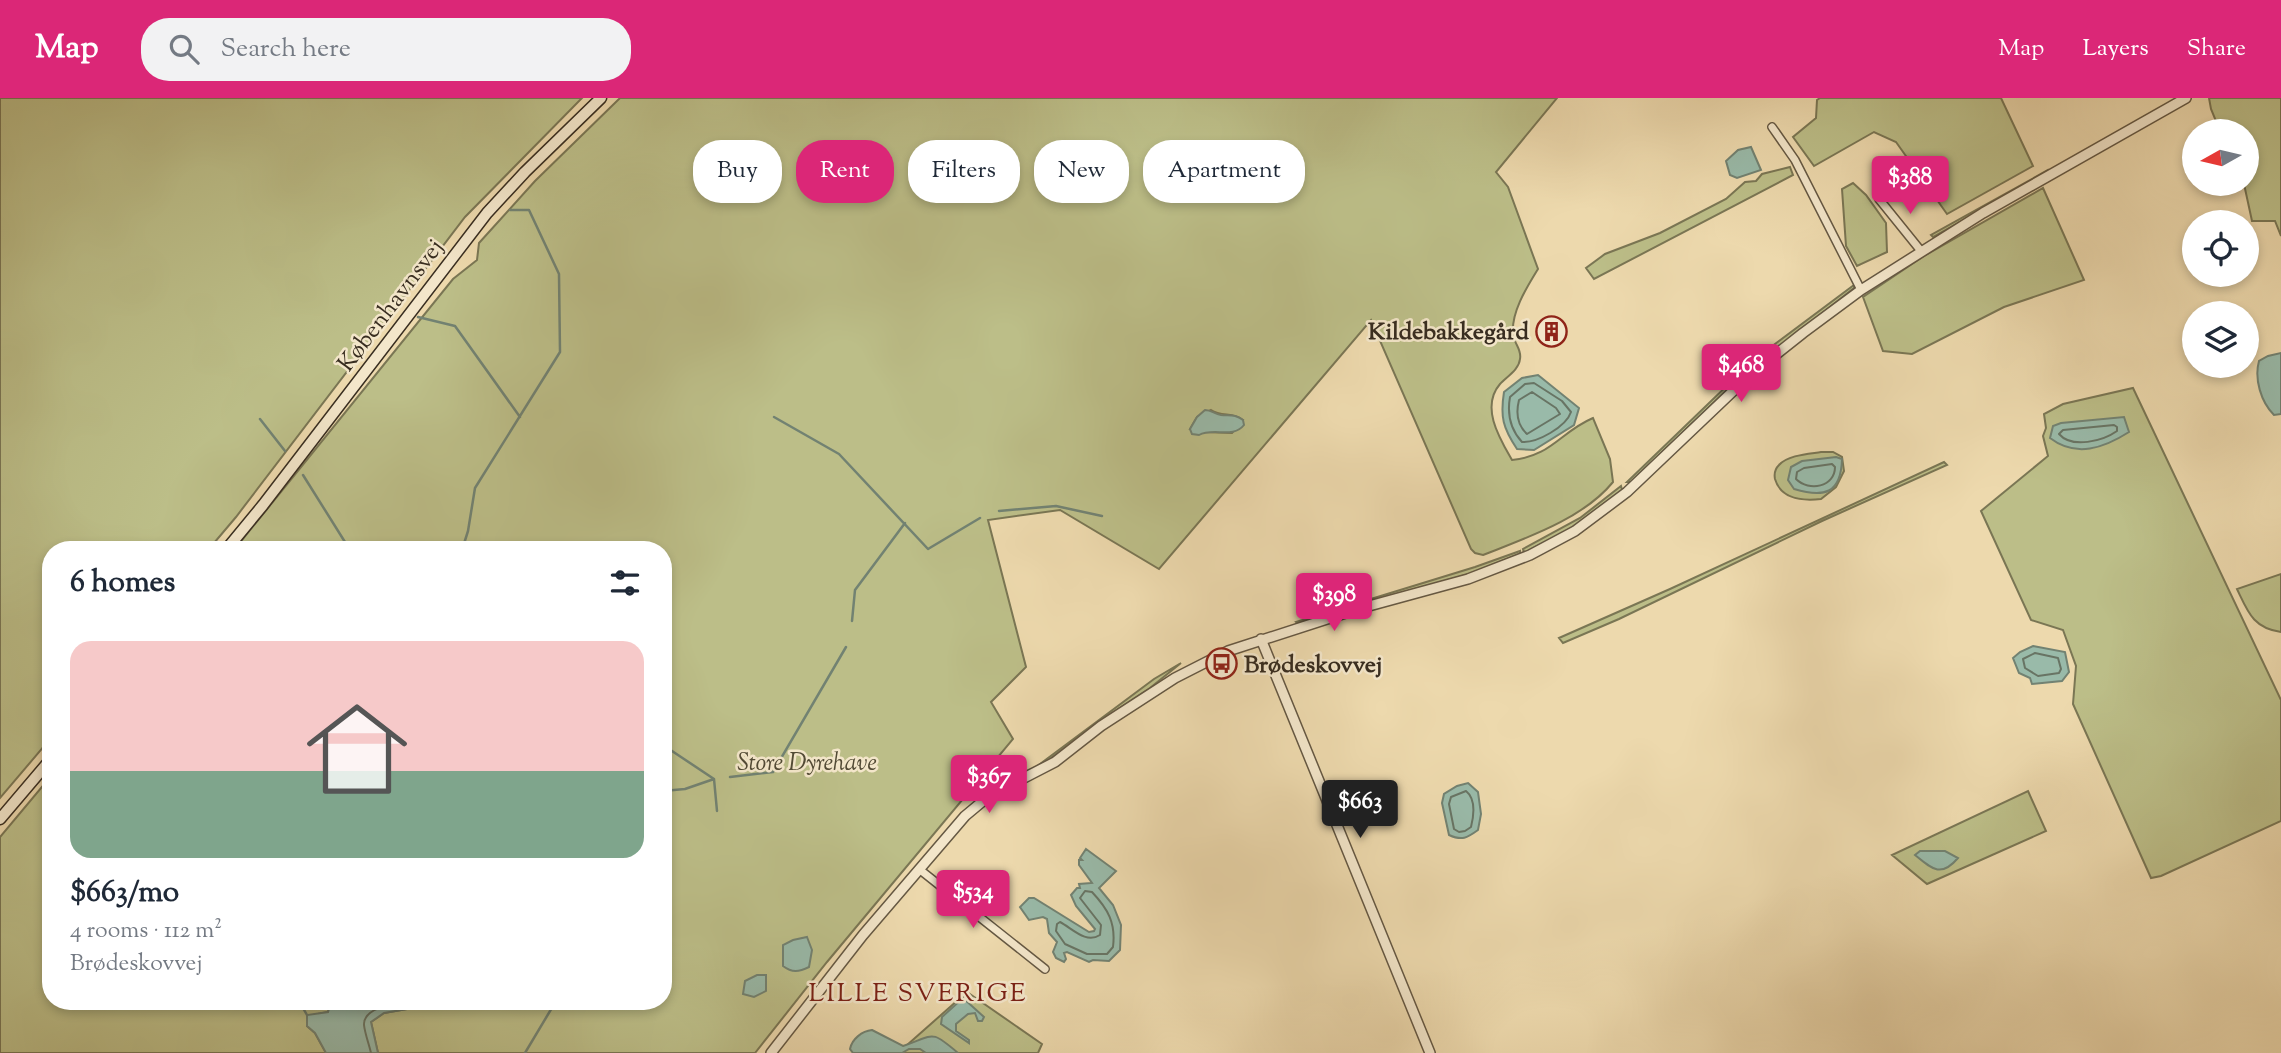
<!DOCTYPE html>
<html lang="en">
<head>
<meta charset="utf-8">
<style>
	body { margin:0; font-family:"Sorts Mill Goudy",serif; background:#f2f2f3; color:#1f2937; height:100vh; display:flex; flex-direction:column; font-size:26px; white-space:nowrap }
	* { box-sizing:border-box; margin:0 }
	p { font-size:23px; color:#747a83 }
	.icon { flex:none; width:38px; height:38px; fill:none; stroke:currentColor; stroke-width:2; stroke-linecap:round; stroke-linejoin:round }
	.map { position:relative; flex:1; overflow:hidden }
	.sheet { position:absolute; left:42px; top:443px; width:630px; height:469px; display:flex; flex-direction:column; background:#fff; border-radius:28px; box-shadow:0 4px 10px #0003 }
	.sheet>* { flex:none }
	.hud { position:absolute; left:693px; top:42px; width:665px; height:63px; display:flex; gap:14px }
	.needle { width:46px; rotate:262deg }
	.fabs { position:absolute; left:2182px; top:21px; display:grid; gap:14px }
	.fabs a { display:grid; place-items:center; width:77px; height:77px; border-radius:50%; background:#fff; box-shadow:0 4px 10px #0003; font-size:35px }
	.price { position:absolute; translate:-50% -60px; padding:0 16px; border-radius:7px; background:#db2777; color:#fff; font-size:23px; line-height:46px; filter:drop-shadow(0 2px 4px #0008) }
	.price::after { content:''; position:absolute; left:50%; top:42px; width:21px; height:16px; margin-left:-10px; background:inherit; clip-path:polygon(0 0,100% 0,50% 100%) }
	.price.active { background:#222; color:#fff }
	ul { padding:0; list-style:none }
	li { display:grid; align-content:center; gap:14px; height:371px; padding:0 28px }
	li+li { border-top:2px solid #e0e1e3 }
	li span { display:grid; place-items:center; height:217px; border-radius:21px; color:#555 }
	li>.icon { margin-inline-start:auto }
	span .icon { width:126px; height:126px; fill:#fffc; stroke-width:1 }
	li b { font-size:30px }
	h2 { display:flex; justify-content:space-between; align-items:center; height:84px; padding:0 28px; font-size:30px }
	.tag { padding:0 24px; border-radius:28px; background:#fff; box-shadow:0 4px 10px #0003; font-size:24px; line-height:63px }
	.tag.active { background:#db2777; color:#fff }
	header { display:flex; align-items:center; gap:42px; box-sizing:border-box; height:98px; padding:0 35px; background:#db2777; color:#fff }
	header strong { font-size:33px }
	nav { display:flex; gap:38px; margin-inline-start:auto; font-size:24px }
	.search { width:490px; height:63px; background:#f2f2f3; display:flex; align-items:center; gap:18px; box-sizing:border-box; padding:0 24px; border-radius:28px; color:#747a83; font-size:26px }
	.map>svg:first-child { display:block }
	.green { fill:#bcbe88; stroke:#7a7654; stroke-width:2; fill-rule:evenodd }
	.water { fill:#99baa9; stroke:#728272; stroke-width:2 }
	.lines { fill:none; stroke-linecap:round; stroke-linejoin:round }
	.shore { stroke:#687464; stroke-width:2 }
	.stream { stroke:#728272; stroke-width:2.5 }
	.minor-casing { stroke:#655843; stroke-width:10 }
	.tertiary-casing { stroke:#655843; stroke-width:12 }
	.secondary-casing { stroke:#382d20; stroke-width:13 }
	.minor { stroke:#f3e6ca; stroke-width:7 }
	.tertiary { stroke:#f3e6ca; stroke-width:9 }
	.secondary { stroke:#f3e6ca; stroke-width:10 }
	.labels { text-anchor:middle; stroke-width:5; stroke-linejoin:round; paint-order:stroke }
	.street-label { font-size:24px; fill:#382d20; stroke:#f3e6ca }
	.poi-label { font-size:24px; font-weight:bold; fill:#382d20; stroke:#f3e6ca; text-anchor:end }
	.park-label { font-size:24px; font-style:italic; fill:#524a35; stroke:#f3e6ca }
	.neighbourhood-label { font-size:26px; letter-spacing:2px; fill:#7a1f14; stroke:#f3e6ca }
</style>
</head>
<body>
<header>
<strong>Map</strong>
<div class="search"><svg class="icon" aria-label="search" viewBox="0 0 24 24"><circle cx="10" cy="10" r="6"/><path d="M15 15l6 6"/></svg>Search here</div>
<nav><a>Map</a><a>Layers</a><a>Share</a></nav>
</header>
<div class="map">
<svg width="2281" height="955" viewBox="0 0 2281 955">
	<rect width="100%" height="100%" fill="#edd9ad"/>
	<filter id="stains"><feTurbulence type="fractalNoise" baseFrequency=".00286" numOctaves="4"/><feColorMatrix values="0 0 0 0 .2 0 0 0 0 .09 0 0 0 0 .02 0 0 0 .5 -.17"/></filter>
	<radialGradient id="worn" r=".72"><stop offset=".6" stop-color="#630" stop-opacity="0"/><stop offset="1" stop-color="#630" stop-opacity=".3"/></radialGradient>
	<!-- green -->
	<path class="green" d="M0 0H582L465 119 236 419 209 451 51 452V640L0 700Z
		M620 0H1557L1496 74 1508 89 1538 171C1527 189 1511 214 1513 236 1514 246 1522 251 1520 261 1519 272 1506 279 1500 286 1480 309 1500 341 1512 362 1552 358 1560 334 1593 320L1610 361 1613 384C1583 421 1526 440 1483 457L1475 455 1471 451 1371 222 1159 471 1060 412 988 422 1026 569 991 604 1013 641 827 864 755 955H378L371 924 384 915 453 903H663V452H234L453 181 477 162 479 145 535 83ZM1211 312C1222 319 1233 314 1243 322L1232 335 1204 334 1190 331 1197 319Z
		M1820 0H2001L2033 68 1947 116 1896 44 1874 34 1814 68 1793 39 1816 20 1817 2Z
		M2209 0H2281V138L2275 123H2252L2244 86H2247V33H2220L2211 11Z
		M1790 69 1793 77 1594 181 1586 170 1605 156 1660 135 1726 101 1745 84 1756 83 1762 76Z
		M2048 72 2049 74 1933 139 1931 137Z
		M1853 85 1866 97 1886 125 1887 154 1857 168 1846 148 1842 91Z
		M2043 90 2084 182 2004 209 1912 256 1883 253 1863 199 1924 158Z
		M1854 187V190L1736 283 1631 384H1627L1734 281 1771 249Z
		M2133 290 2281 602V723L2161 778 2151 780 2073 606 2076 568 2063 532 2031 522 1981 413 2048 358 2043 338 2046 330 2044 316 2063 306Z
		M1821 354H1833L1842 359 1844 373 1836 389 1821 401C1803 403 1781 402 1775 381 1774 376 1775 371 1779 367 1788 357 1808 356 1821 354Z
		M1944 364 1947 367 1822 423 1619 521 1563 545 1559 540 1670 491Z
		M1621 388 1622 392C1598 419 1556 438 1524 455L1523 451 1580 420Z
		M1520 453V456L1469 476 1297 525 1296 524 1475 469Z
		M2281 476V534C2253 530 2248 514 2237 491Z
		M1181 565 1150 590 1109 617 1037 671 1036 669 1154 581Z
		M51 678V903H331L328 914 307 918V928L315 935 326 955H0V739Z
		M2028 693 2046 733 1927 786 1892 757Z
		M967 894 1042 946 1038 955H898Z"/>
	<!-- water -->
	<path class="water" d="M1751 49 1761 72 1737 80 1730 77 1726 63 1738 52Z
		M2281 255V316L2274 317C2261 304 2254 281 2259 263L2268 258Z
		M1538 277 1579 310 1574 327 1534 352 1517 351C1503 330 1500 319 1504 294L1522 280Z
		M1205 312C1212 312 1214 316 1221 317 1230 318 1235 316 1243 322L1244 327C1233 341 1213 329 1199 337L1192 336 1190 331 1197 319Z
		M2124 319 2129 334C2104 350 2076 360 2050 340L2053 328 2061 325Z
		M1836 359 1842 361C1841 396 1824 400 1794 391L1788 382 1791 369 1802 363Z
		M2033 548 2065 554 2069 574 2062 583 2032 586 2030 580 2019 575 2013 560 2020 554Z
		M1468 685 1478 694 1481 716 1478 732C1467 740 1462 743 1449 737L1442 705 1444 696 1457 688Z
		M1086 751 1116 773 1099 790 1113 807 1121 827 1120 852 1109 863 1093 862 1089 864 1067 854 1064 855 1066 861 1064 864 1056 860 1053 854 1057 844 1049 835 1047 821 1043 819 1029 822 1020 809 1029 800H1034L1089 834 1094 833 1095 831 1076 808 1071 797 1077 790H1080L1079 786 1092 785 1079 767V762H1082L1080 760Z
		M1920 753H1945L1958 760C1941 780 1932 771 1915 757Z
		M807 839 812 852 809 869C799 874 792 875 783 868V847L793 842Z
		M757 877H766V893L754 899 743 896 745 883Z
		M963 900 984 919 982 923H978L975 915 968 916 956 926V933L969 942V945L941 926 942 919Z
		M331 903H453L384 915 371 924 378 955H326L315 935 307 928V917L328 914Z
		M872 932 903 948C935 937 930 931 958 955H926L920 951H909L902 955H853L850 951C852 941 862 933 872 932Z"/>
	<g class="lines">
		<!-- shore -->
		<path class="shore" d="M1534 285 1562 303 1571 314C1566 329 1537 345 1522 344 1510 331 1507 316 1510 299L1525 286Z
			M1532 294 1556 310 1560 316 1527 336C1517 327 1516 314 1519 302Z
			M2114 327 2117 329V333C2103 343 2072 351 2059 336L2063 332Z
			M1832 366 1835 369C1835 389 1809 394 1796 381L1797 374 1804 370Z
			M2035 555 2058 560 2061 571 2059 575 2038 578 2025 570 2023 561Z
			M1466 693C1476 701 1474 717 1471 729L1465 733 1459 734 1454 731 1449 706 1451 699Z
			M1085 793 1092 794C1108 811 1116 825 1113 849L1107 856H1087L1065 846 1056 833 1057 826 1060 824C1073 831 1086 846 1100 837L1101 827 1080 800Z
			M371 955C369 946 365 936 364 927 363 908 400 905 413 903"/>
		<!-- stream -->
		<path class="stream" d="M418 219 455 228 520 319
			M774 319 839 356 928 451 980 420
			M260 321 285 353
			M303 377 350 452
			M999 413 1056 408 1102 418
			M462 452 468 433 475 390 560 254 559 176 529 112H510
			M852 523 855 492 905 425
			M663 647 714 681
			M730 679 773 674 846 549
			M714 681 717 713
			M663 693 685 691 714 681
			M299 903 307 917
			M525 955 556 903"/>
		<defs>
			<path id="minor" d="M1772 29 1795 62 1861 192
				M1879 101 1921 153
				M919 771 1045 871"/>
			<path id="tertiary" d="M1261 541 1430 955
				M771 955 863 837 965 718 989 698 1055 664 1101 628 1175 580 1228 553 1358 511 1468 481 1530 457 1575 433 1627 394 1750 277 1803 235 1861 192 1983 115 2186 0"/>
			<path id="secondary" d="M226 452 263 407 487 115 525 74 601 0
				M0 721 51 661"/>
		</defs>
		<!-- minor casing -->
		<use href="#minor" class="minor-casing"/>
		<!-- tertiary casing -->
		<use href="#tertiary" class="tertiary-casing"/>
		<!-- secondary casing -->
		<use href="#secondary" class="secondary-casing"/>
		<!-- minor -->
		<use href="#minor" class="minor"/>
		<!-- tertiary -->
		<use href="#tertiary" class="tertiary"/>
		<!-- secondary -->
		<use href="#secondary" class="secondary"/>
	</g>
	<!-- icons -->
	<defs>
		<symbol id="building-ring" viewBox="-11 -11 22 22"><circle r="9.5" fill="#f3e6ca" stroke="#8f2418" stroke-width="1.5"/><path d="M-4-6H4V6H1V3H-1V6H-4ZM-2.5-4.3h1.7v1.8h-1.7ZM.8-4.3h1.7v1.8H.8ZM-2.5-1h1.7V.8h-1.7ZM.8-1h1.7V.8H.8Z" fill="#8f2418"/></symbol>
		<symbol id="bus-ring" viewBox="-11 -11 22 22"><circle r="9.5" fill="#f3e6ca" stroke="#8f2418" stroke-width="1.5"/><path d="M-5-6H5V4H4V6H2V4H-2V6H-4V4H-5ZM-3.5-4V0h7V-4ZM-3.5 1.2v1.5H-2V1.2ZM2 1.2v1.5H3.5V1.2Z" fill="#8f2418"/></symbol>
	</defs>
	<g fill-rule="evenodd">
		<use href="#building-ring" x="1534" y="216" width="35" height="35"/>
		<use href="#bus-ring" x="1204" y="548" width="35" height="35"/>
	</g>
	<g class="labels">
		<!-- street labels -->
		<g class="street-label">
			<text transform="translate(390 207) rotate(-53)" y="8">Københavnsvej</text>
		</g>
		<!-- poi labels -->
		<g class="poi-label">
			<text x="1529" y="241">Kildebakkegård</text>
			<text x="1244" y="574" text-anchor="start">Brødeskovvej</text>
		</g>
		<!-- park labels -->
		<g class="park-label">
			<text x="807" y="672">Store Dyrehave</text>
		</g>
		<!-- neighbourhood labels -->
		<g class="neighbourhood-label">
			<text x="918" y="903">LILLE SVERIGE</text>
		</g>
	</g>
	<rect width="100%" height="100%" filter="url(#stains)"/>
	<rect width="100%" height="100%" fill="url(#worn)"/>
</svg>
<div class="fabs">
<a><svg class="needle" viewBox="-14 -14 28 28"><path d="M0-13l5 13h-10z" fill="#e53935"/><path d="M0 13l5-13h-10z" fill="#747a83"/></svg></a>
<a><svg class="icon" aria-label="locate" viewBox="0 0 24 24"><circle cx="12" cy="12" r="6"/><path d="M12 2v4M12 18v4M2 12h4M18 12h4"/></svg></a>
<a><svg class="icon" aria-label="layers" viewBox="0 0 24 24"><path d="M12 4l9 5-9 5-9-5zM3 14l9 5 9-5"/></svg></a>
</div>
<b class="price" style="left:1910px;top:118px">$388</b>
<b class="price" style="left:1741px;top:306px">$468</b>
<b class="price" style="left:1334px;top:535px">$398</b>
<b class="price" style="left:989px;top:717px">$367</b>
<b class="price active" style="left:1360px;top:742px">$663</b>
<b class="price" style="left:973px;top:832px">$534</b>
<div class="hud">
<a class="tag">Buy</a>
<a class="tag active">Rent</a>
<a class="tag">Filters</a>
<a class="tag">New</a>
<a class="tag">Apartment</a>
</div>
<section class="sheet">
<h2>6 homes<svg class="icon" aria-label="filters" viewBox="0 0 24 24"><path d="M4 7h16M4 17h16"/><circle cx="9" cy="7" r="2"/><circle cx="15" cy="17" r="2"/></svg></h2>
<ul>
<li><span style="background:linear-gradient(#f6c9c9 60%,#7fa58c 0)"><svg class="icon" aria-label="home" viewBox="0 0 24 24"><path d="M3 11l9-7 9 7M6 9v11h12V9"/></svg></span><div><b>$663/mo</b><p>4 rooms · 112 m²</p><p>Brødeskovvej</p></div></li>
</ul>
</section>
</div>
</body>
</html>
